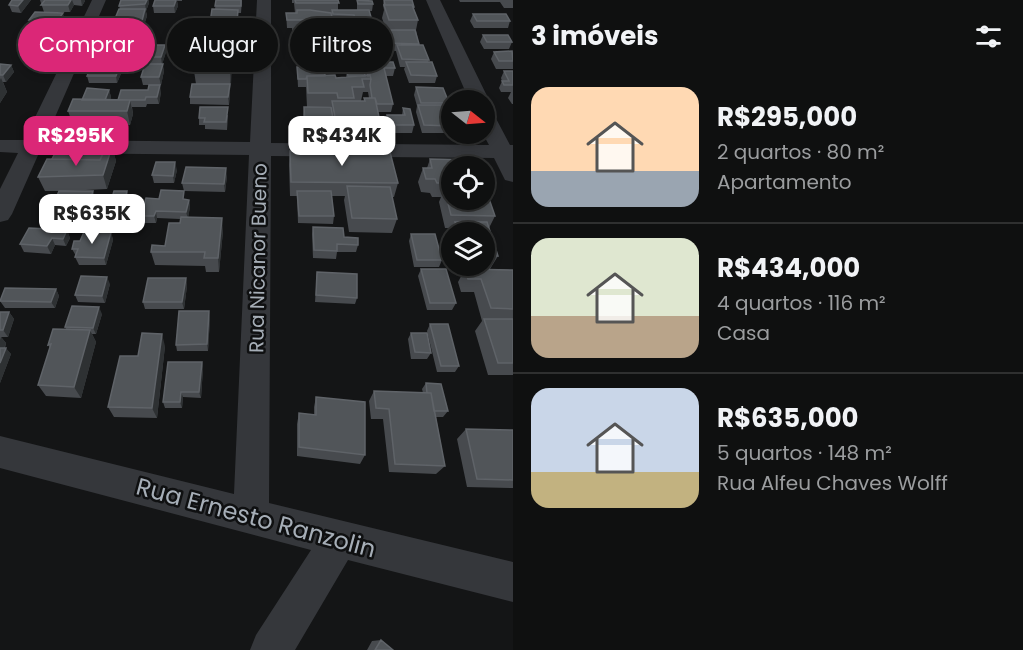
<!DOCTYPE html>
<html lang="pt">
<head>
<meta charset="utf-8">
<style>
	body { margin:0; font-family:Poppins,sans-serif; background:#1d1e1e; color:#f1f3f6; height:100vh; display:flex; flex-direction:column; font-size:22px; white-space:nowrap }
	* { box-sizing:border-box; margin:0 }
	p { font-size:20px; color:#9b9d9f }
	.icon { flex:none; width:33px; height:33px; fill:none; stroke:currentColor; stroke-width:2; stroke-linecap:round; stroke-linejoin:round }
	.map { position:relative; flex:1; overflow:hidden }
	.details { display:flex; flex-direction:column; background:#0f1010; width:510px }
	.details>* { flex:none }
	.top-card { position:absolute; left:18px; top:18px; width:405px; height:54px; display:flex; gap:12px }
	.needle { width:39px; rotate:107deg }
	.fabs { position:absolute; left:441px; top:90px; display:grid; gap:12px }
	.fabs a { display:grid; place-items:center; width:54px; height:54px; border-radius:50%; background:#0f1010; box-shadow:0 3px 9px #0003,0 0 0 2px #2f3030; font-size:30px }
	.price { position:absolute; translate:-50% -51px; padding:0 14px; border-radius:12px; background:#fff; color:#222; font-size:20px; line-height:39px; filter:drop-shadow(0 2px 3px #0008) }
	.price::after { content:''; position:absolute; left:50%; top:36px; width:18px; height:14px; margin-left:-9px; background:inherit; clip-path:polygon(0 0,100% 0,50% 100%) }
	.price.on { background:#db2777; color:#fff }
	ul { padding:0; list-style:none }
	li { display:flex; align-items:center; gap:18px; height:150px; padding:0 18px }
	li+li { border-top:2px solid #2f3030 }
	li span { display:grid; place-items:center; flex:none; width:168px; height:120px; border-radius:18px; color:#555 }
	li>.icon { margin-inline-start:auto }
	span .icon { width:72px; height:72px; fill:#fffc; stroke-width:1 }
	li b { font-size:26px }
	h2 { display:flex; justify-content:space-between; align-items:center; height:72px; padding:0 18px; font-size:26px }
	.tag { padding:0 21px; border-radius:27px; background:#0f1010; box-shadow:0 3px 9px #0003,0 0 0 2px #2f3030; font-size:21px; line-height:54px }
	.tag.on { background:#db2777; color:#fff }
	main { display:flex; flex:1; min-height:0 }
	.map>svg:first-child { display:block }
	.lines { fill:none; stroke-linecap:round; stroke-linejoin:round }
	.minor { fill:#35373b; fill-rule:evenodd }
	.wall { fill:#474a4e; fill-rule:evenodd }
	.shaded-wall { fill:#2e3133 }
	.building { fill:#515559; stroke:#5f6368; stroke-width:1.5 }
	.labels { text-anchor:middle; stroke-width:5; stroke-linejoin:round; paint-order:stroke }
	.street-label { font-size:20px; fill:#a6aeb7; stroke:#0f1011 }
	.near-street-label { font-size:24px; fill:#a6aeb7; stroke:#0f1011 }
</style>
</head>
<body>
<main>
<div class="map">
<svg width="513" height="650" viewBox="0 0 513 650">
	<rect width="100%" height="100%" fill="#141516"/>
	<g class="lines">
		<!-- minor -->
		<path class="minor" d="M92 0H106L45 140 250 142 257 0H271V143L489 145 483 134 484 107 491 109 510 145H513V182L505 180 494 158 271 156 269 503 513 562V602L348 560 295 650H250L256 635 311 550 0 468V436L234 494 249 155 39 153 12 214 8 220 0 222V189L18 153 0 152V140H24Z
			M426 0H440L489 100 486 104 484 100H469Z"/>
	</g>
	<!-- wall -->
	<path class="wall" d="M31 0 21 13 12 12 9 5Z
		M40 0H85V1L82 6 74 5 70 12H46L65 20 59 28H56L58 34 50 48H23L21 41 31 27 29 20 44 12Z
		M121 0H149V3L146 11 147 16 143 28H139L140 33 139 36H132L130 41H108L106 34 115 25 114 21 120 9 119 6Z
		M155 0H182V1H177L178 6 175 13H154L153 6Z
		M216 0H242L241 13H238L237 36 235 47 234 62H232L229 105 190 104V97L196 84 194 71 207 54 206 49 210 43V38L213 30H211L210 23 215 9Z
		M292 0H338V10H357V0L373 4 372 11H369L373 24 371 32 355 31 353 22 337 21V32H334L336 41 335 49H323L322 37V32H320L319 28H287L286 13H295L294 3H292Z
		M378 0H412L414 7V9L418 20 416 30 419 45 429 60 428 62 437 76 435 83H409L404 69 405 67H400L396 51 383 50 382 44 383 37H387V33L382 18 384 10 383 5 384 0Z
		M459 0H513V8H504L500 2H460Z
		M473 14 510 21 508 28H474L470 21Z
		M293 29 320 39 319 45 323 54 322 61H293L294 45H298V42H293Z
		M483 35 512 42 509 49H484L480 42Z
		M126 41 127 47 133 54 131 62H121L123 69 117 83H89L87 76 109 64 110 62H101L99 54Z
		M165 45 166 52 162 64 164 71 161 85H143L141 77 145 64 143 57Z
		M345 48 365 62 395 68 393 76H386L393 104 391 112H378L379 117 376 131H305L303 115 304 107H331L332 106 307 107 306 87H298L297 67 336 78 346 77 347 71H364L363 69H340L338 62 339 55H344ZM363 92H368L369 98H364V101H361Z
		M513 50V69H496L491 59 494 52H512Z
		M0 64 11 65 14 72 6 82H3L7 92 0 103Z
		M504 71H513V104H512L508 98 511 92H501L499 88 502 81 501 78Z
		M416 87 449 103 448 105H452V126H449L446 133H422L416 112 417 106 414 95Z
		M109 90 111 97 110 100H118L161 92 159 104H147L146 107H132L133 114 130 125H73L68 111 82 100Z
		M403 108 414 125 412 133H388L385 122 387 115H402Z
		M228 115 227 130 205 129V125H199V118Z
		M112 147 116 161 107 189 65 191H93L95 198 87 226H59L55 218 56 216 52 208 59 191H45L38 177 52 159 103 154Z
		M290 151 398 183 394 197H392L397 219 392 233 349 232 344 200 345 196H332L334 216 333 224 298 223 297 196H290L289 165Z
		M430 159 452 166V200L495 216 489 228 498 256 490 269 513 270V375H488L475 331 482 321 474 292H461L458 282 465 269H467L451 268 447 256 452 248V266H484V232H452V247L449 236 452 228H445L439 202 441 197H432L430 193 421 192 418 182 423 168H427Z
		M177 170 174 183H154L152 175Z
		M227 176 225 192 184 191 182 183Z
		M127 191 129 199 121 228H107L105 221Z
		M185 199 189 200 190 207 188 217 223 231 219 272H206L205 266 155 265 151 252 165 246 180 223V219L157 218 156 223H143L141 216Z
		M313 227 344 237 358 245 356 252H337L336 259 313 258 312 234Z
		M67 230 70 238 66 246 55 245 51 254 24 252 20 244Z
		M111 232 113 240 106 265H79L75 257 76 256 72 249 80 241Z
		M411 234 442 260 439 267H414L409 241Z
		M421 269 456 303 452 310H427L418 276Z
		M317 272 357 298 355 304 315 302Z
		M186 278 187 286 184 309H145L143 302Z
		M110 284 105 303 78 302 75 295Z
		M56 289 59 296 55 308H5L0 301Z
		M0 312H9L14 319 8 337H1L6 343 5 348 11 354 0 383Z
		M102 314 96 334H92L96 342 81 398 46 396 38 385 50 348 48 345 66 329 65 327Z
		M210 318 208 351H177L176 345Z
		M430 324 459 366 455 372H437L427 331Z
		M411 333 431 353 427 359H411L408 339Z
		M165 346 157 418 114 417 108 407Z
		M202 362 203 368 201 398 183 397 182 408H165L163 402Z
		M426 383 448 411 443 417H436L445 466 436 474 389 472 383 419H371L369 401 374 391 423 393 422 389Z
		M316 397 365 455 360 464 297 456V424L299 413 314 415V407Z
		M466 429 513 430V488L467 487 457 439Z
		M381 640 393 650H367L372 641Z"/>
	<!-- shaded-wall -->
	<path class="shaded-wall" d="M23 0H31L21 13 18 6Z
		M71 0H72L74 5 70 12 68 5Z
		M81 0H85V1L82 6Z
		M147 0H149V3L146 11 145 4Z
		M177 0 178 6 175 13 174 6Z
		M145 9 147 16 143 28 142 21Z
		M63 13 65 20 59 28 57 21Z
		M55 27 58 34 50 48 48 41Z
		M130 29 132 36 130 41 128 34Z
		M237 29V36L235 47 234 40Z
		M165 45 166 52 162 65 161 57Z
		M132 47 133 54 131 62 130 54Z
		M232 54V68L231 85 230 71Z
		M121 62 123 69 117 83 116 76Z
		M163 64 164 71 161 85 159 77Z
		M11 65 14 72 6 82 3 75Z
		M1 78 7 92 0 103V80Z
		M230 84V91L229 105 228 97Z
		M160 85 161 92 159 104 157 97Z
		M109 90 111 97 107 107 105 100Z
		M130 100 133 114 130 125 127 111Z
		M112 147 116 161 107 189 103 175Z
		M175 162 177 170 174 183 173 176Z
		M226 168 227 176 225 192 224 184Z
		M93 191 95 198 87 226 84 219Z
		M127 191 129 199 121 228 119 221Z
		M189 200 190 207 188 219 186 212Z
		M156 211 157 218 156 223 154 216Z
		M222 218 223 231 219 272 218 258Z
		M67 230 70 238 66 246 63 239Z
		M111 232 113 240 106 265 104 258Z
		M52 238 55 245 51 254 47 246Z
		M107 277 110 284 105 303 102 296Z
		M186 278 187 286 184 309 182 302Z
		M56 289 59 296 55 308 51 302Z
		M99 307 102 314 96 334 93 328Z
		M209 311 210 318 208 351 207 344Z
		M9 312 14 319 8 337 3 330Z
		M90 330 96 342 81 398 74 387Z
		M162 334 165 346 157 418 152 408Z
		M1 337 6 343 2 354 0 351V340Z
		M6 348 11 354 0 383V363Z
		M202 362 203 368 201 398 199 392Z
		M181 392 183 397 182 408 180 402Z"/>
	<!-- building -->
	<path class="building" d="M12 0H23L18 6 9 5Z
		M45 0H71L68 5H41Z
		M121 0H147L145 4 119 6Z
		M155 0H176L174 6H153Z
		M216 0H241V6H215Z
		M295 0H338L339 3H296Z
		M357 0 372 1 373 4H358Z
		M384 0H412L414 7H413L412 5H385Z
		M384 5H412L418 20H389Z
		M119 9H145L142 21H114Z
		M212 9 238 10 237 23H210Z
		M297 10H310L331 13 333 21H337L338 25H320V20H287L286 13H297Z
		M332 10H369L373 24H356L354 15 333 14Z
		M35 12 63 13 57 21 29 20Z
		M473 14H506L510 21H477Z
		M109 25 139 26 138 29H130L128 34H106Z
		M226 26V28L237 29 234 40 210 38 214 28Z
		M29 27H55L48 41H21Z
		M293 29H318L320 39H298V35H294Z
		M323 29H334L336 41H324Z
		M388 30H415L419 44 385 43 383 37H389Z
		M483 35H508L512 42H487Z
		M105 41H126L124 47H132L130 54H99Z
		M207 43 234 44V55L216 54 217 49H206Z
		M148 45H165L161 57H143Z
		M294 45H322L323 54H294Z
		M397 45H423L429 60 402 59Z
		M345 48 361 49 365 61H341L339 55H347Z
		M512 51 513 61H499L494 52Z
		M197 54H232L230 71H194Z
		M110 61 121 62 116 76H87L93 63 109 64Z
		M365 62H393L395 68H384L393 104H377L375 98H372L370 85 371 79 370 75 368 76Z
		M406 62H432L437 76 411 75Z
		M0 64 11 65 3 75H0Z
		M145 64H163L159 77H141Z
		M297 67H324L325 76H307L306 79H298Z
		M347 71H364L365 76H348Z
		M504 71H513V85H504L502 81H509Z
		M335 75 336 78 370 75 371 79H362L364 87H352L354 98H338L337 93H308L307 76Z
		M192 84H230L228 97H190Z
		M149 85H160L157 97H146L145 100H118L121 90H148Z
		M416 87 443 88 449 103H421Z
		M87 88 109 90 105 100H82Z
		M364 98H375L379 117H335L332 101H365Z
		M73 99 130 100 127 111H68Z
		M418 105H452V119H446L449 126 424 125Z
		M200 107H228L226 122H204L205 118H199Z
		M304 107H331L334 124 305 123Z
		M403 108 410 109 414 125H390L387 115H405Z
		M105 147H112L103 175 38 177 47 159 100 160Z
		M290 151 390 152 398 183 291 182Z
		M55 153 103 154 100 160 52 159Z
		M430 159 473 160 476 166H452V183H437L435 179H426L423 168H432Z
		M156 162H175L173 176 152 175Z
		M186 167 226 168 224 184 182 183Z
		M347 186 390 187 397 219 352 218Z
		M444 188 452 189V200H484V190H486L495 216 451 215Z
		M161 190 184 191 183 199 189 200 186 212 156 211 154 216H141L146 198 159 199Z
		M59 191H93L84 219 55 218 59 208H52Z
		M114 191H127L119 221H105Z
		M297 191H331L334 216H299Z
		M181 217 222 218 218 258H204L205 252H151L152 245 165 246 169 223H180Z
		M455 222H487L498 256H484V232H458Z
		M313 227 343 228 344 237 358 238V245L337 244V251L314 250Z
		M29 228 67 230 63 239 52 238 47 246 20 244Z
		M84 232H111L104 258 75 257 78 249H72L74 241H80Z
		M411 234H435L442 260H417Z
		M421 269H446L456 303H430Z
		M465 269 513 270V309L491 308 481 279H468Z
		M317 272 357 274V298L316 295Z
		M81 276 107 277 102 296 75 295Z
		M148 278H186L182 302H143Z
		M5 288 56 289 51 302 0 301Z
		M72 306 99 307 93 328 65 327Z
		M179 311H209L207 344 176 345Z
		M0 312H9L3 330H0Z
		M484 319H513V363H498Z
		M430 324H448L459 366H441Z
		M53 329 90 330 74 387 38 385 51 344 48 345Z
		M142 333 162 334 152 408 108 407 120 356H138Z
		M411 333H427L431 353 415 352Z
		M0 348H6L0 363Z
		M168 362H202L199 392H181L180 402H163Z
		M426 383 441 384 448 411H434L431 393H427Z
		M374 391 431 393 445 466 395 464 389 409 376 408Z
		M316 397 365 402V455L299 447V413L316 415Z
		M466 429 513 430V480L477 479Z
		M381 640 393 650H375Z"/>
	<g class="labels">
		<!-- street labels -->
		<g class="street-label">
			<text transform="translate(258 258) rotate(-89)" y="7">Rua Nicanor Bueno</text>
		</g>
		<!-- near-street labels -->
		<g class="near-street-label">
			<text transform="translate(256 518) rotate(15)" y="8">Rua Ernesto Ranzolin</text>
		</g>
	</g>
</svg>
<div class="fabs">
<a><svg class="needle" viewBox="-14 -14 28 28"><path d="M0-13l5 13h-10z" fill="#e53935"/><path d="M0 13l5-13h-10z" fill="#9b9d9f"/></svg></a>
<a><svg class="icon" aria-label="locate" viewBox="0 0 24 24"><circle cx="12" cy="12" r="6"/><path d="M12 2v4M12 18v4M2 12h4M18 12h4"/></svg></a>
<a><svg class="icon" aria-label="layers" viewBox="0 0 24 24"><path d="M12 4l9 5-9 5-9-5zM3 14l9 5 9-5"/></svg></a>
</div>
<b class="price on" style="left:76px;top:167px">R$295K</b>
<b class="price" style="left:342px;top:167px">R$434K</b>
<b class="price" style="left:92px;top:245px">R$635K</b>
<div class="top-card">
<a class="tag on">Comprar</a>
<a class="tag">Alugar</a>
<a class="tag">Filtros</a>
</div>
</div>
<section class="details">
<h2>3 imóveis<svg class="icon" aria-label="filters" viewBox="0 0 24 24"><path d="M4 7h16M4 17h16"/><circle cx="9" cy="7" r="2"/><circle cx="15" cy="17" r="2"/></svg></h2>
<ul>
<li><span style="background:linear-gradient(#ffd9b3 70%,#9aa5b1 0)"><svg class="icon" aria-label="home" viewBox="0 0 24 24"><path d="M3 11l9-7 9 7M6 9v11h12V9"/></svg></span><div><b>R$295,000</b><p>2 quartos · 80 m²</p><p>Apartamento</p></div></li>
<li><span style="background:linear-gradient(#dfe7d0 65%,#b9a48a 0)"><svg class="icon" aria-label="home" viewBox="0 0 24 24"><path d="M3 11l9-7 9 7M6 9v11h12V9"/></svg></span><div><b>R$434,000</b><p>4 quartos · 116 m²</p><p>Casa</p></div></li>
<li><span style="background:linear-gradient(#c9d6e8 70%,#c2b280 0)"><svg class="icon" aria-label="home" viewBox="0 0 24 24"><path d="M3 11l9-7 9 7M6 9v11h12V9"/></svg></span><div><b>R$635,000</b><p>5 quartos · 148 m²</p><p>Rua Alfeu Chaves Wolff</p></div></li>
</ul>
</section>
</main>
</body>
</html>
